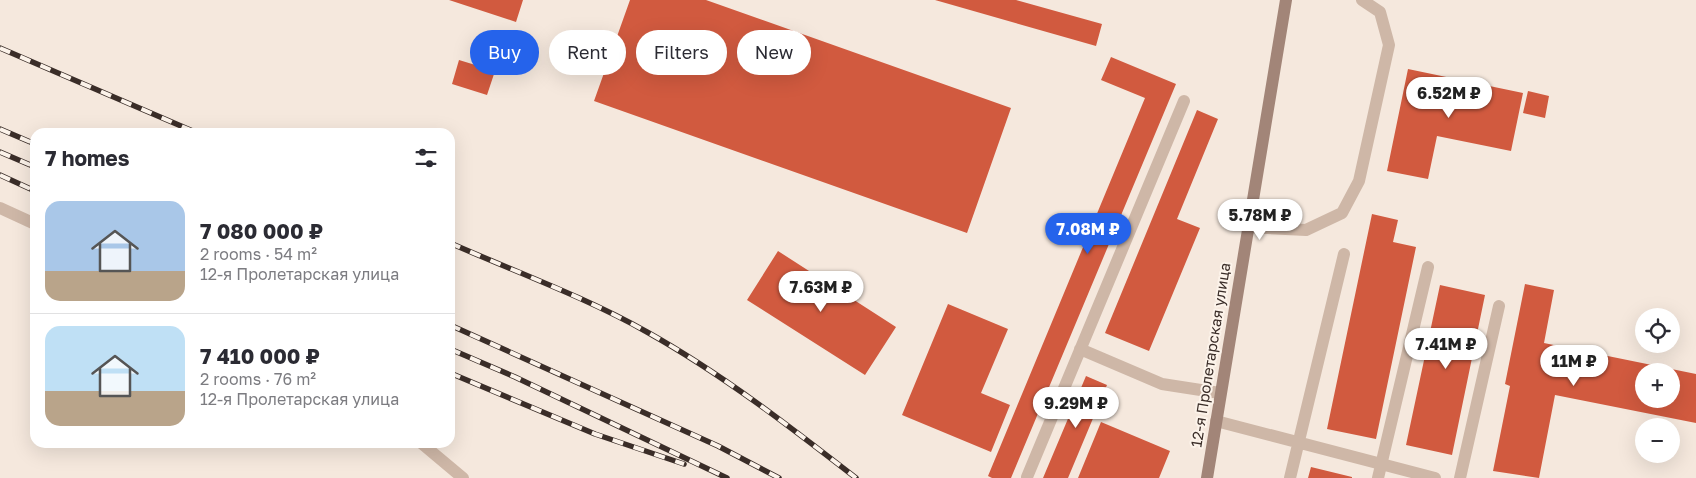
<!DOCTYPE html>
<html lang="en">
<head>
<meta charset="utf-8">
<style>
	body { margin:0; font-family:"Golos Text",sans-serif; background:#f7f7f7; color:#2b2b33; height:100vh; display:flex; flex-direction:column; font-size:19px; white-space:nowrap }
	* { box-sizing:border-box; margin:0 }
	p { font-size:16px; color:#7c7c81 }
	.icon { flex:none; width:28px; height:28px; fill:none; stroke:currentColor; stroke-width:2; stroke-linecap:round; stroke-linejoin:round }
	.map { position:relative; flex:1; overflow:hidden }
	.sheet { position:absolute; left:30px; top:128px; width:425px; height:320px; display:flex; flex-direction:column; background:#fff; border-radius:15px; box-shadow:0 5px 20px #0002 }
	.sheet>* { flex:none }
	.guide { position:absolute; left:470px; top:30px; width:475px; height:45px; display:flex; gap:10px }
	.fabs { position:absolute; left:1635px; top:308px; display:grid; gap:10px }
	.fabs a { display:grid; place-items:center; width:45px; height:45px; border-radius:50%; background:#fff; box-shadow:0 5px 20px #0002; font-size:25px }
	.price { position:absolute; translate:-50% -42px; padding:0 11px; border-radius:18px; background:#fff; color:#222; font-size:16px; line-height:32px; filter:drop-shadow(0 1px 2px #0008) }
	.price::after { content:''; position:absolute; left:50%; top:30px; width:15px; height:11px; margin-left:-8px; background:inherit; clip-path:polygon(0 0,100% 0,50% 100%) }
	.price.selected { background:#2563eb; color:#fff }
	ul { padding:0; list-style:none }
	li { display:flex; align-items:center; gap:15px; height:125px; padding:0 15px }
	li+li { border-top:1px solid #e1e1e2 }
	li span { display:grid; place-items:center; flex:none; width:140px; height:100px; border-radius:15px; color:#555 }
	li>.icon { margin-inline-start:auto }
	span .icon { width:60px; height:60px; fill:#fffc; stroke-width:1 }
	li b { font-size:21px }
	h2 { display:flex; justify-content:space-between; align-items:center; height:60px; padding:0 15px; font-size:21px }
	.chip { padding:0 18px; border-radius:22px; background:#fff; box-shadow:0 5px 20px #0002; font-size:18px; line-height:45px }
	.chip.selected { background:#2563eb; color:#fff }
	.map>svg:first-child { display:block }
	.building { fill:#d15a3f; fill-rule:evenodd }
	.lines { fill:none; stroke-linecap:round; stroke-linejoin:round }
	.service { stroke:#ceb7a7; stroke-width:12 }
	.secondary { stroke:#a28578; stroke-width:12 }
	.rail-casing { stroke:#3a2d28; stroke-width:5.5 }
	.rail { stroke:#fcf3ea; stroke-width:4; stroke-dasharray:11; stroke-linecap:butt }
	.labels { text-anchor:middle; stroke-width:4; stroke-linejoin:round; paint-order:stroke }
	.street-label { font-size:15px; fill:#3a2d28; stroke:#fcf3ea }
</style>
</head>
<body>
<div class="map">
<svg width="1696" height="478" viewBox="0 0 1696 478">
	<rect width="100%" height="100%" fill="#f5e8dd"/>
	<!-- building -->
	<path class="building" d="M449 0H523L516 22Z
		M630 0H706L1011 108 967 233 594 101Z
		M935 0H1016L1102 24 1096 46Z
		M1111 57 1176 84 1011 478H992L988 476 1145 98 1101 80Z
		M459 60 495 71 487 95 452 84Z
		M1408 69 1523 93 1511 151 1437 136 1428 179 1387 171Z
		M1528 91 1549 96 1545 118 1523 113Z
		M1197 110 1218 119 1177 219 1200 228 1149 351 1105 333Z
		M1372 214 1398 220 1393 242 1416 247 1376 439 1327 429Z
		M778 251 896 327 865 375 747 300Z
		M1525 284 1554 290 1544 343 1696 374V423L1555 395 1539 478 1493 471 1510 386 1505 384ZM1644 371H1671V399H1644Z
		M1440 285 1485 295 1452 455 1406 445Z
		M948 304 1008 329 981 393 1010 405 991 452 902 415Z
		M1086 376 1107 385 1068 478H1043Z
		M1101 422 1170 451 1159 478H1078Z
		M1311 467 1352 477V478H1308Z"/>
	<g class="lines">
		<!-- service -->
		<path class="service" d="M0 208 35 224
			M1248 227 1306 230 1342 213 1359 181 1389 45 1380 12 1362 0
			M1080 349 1162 384 1220 393
			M1216 421 1435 478
			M420 442 463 478
			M1027 477 1184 101
			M1290 478 1344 254
			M1378 478 1428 267
			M1460 478 1499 306"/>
		<!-- secondary -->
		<path class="secondary" d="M1207 478 1286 0"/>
		<defs>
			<path id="rail" d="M0 48 195 132
				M0 129 35 144
				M0 152 35 167
				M0 175 35 191
				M450 243C516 272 585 297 647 332 722 374 789 426 856 478
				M450 325 718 446 779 478
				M450 349 515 377 727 478
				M450 373 595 434 684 464"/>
		</defs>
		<!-- rail casing -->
		<use href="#rail" class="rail-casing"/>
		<!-- rail -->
		<use href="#rail" class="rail"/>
	</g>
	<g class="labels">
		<!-- street labels -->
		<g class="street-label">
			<text transform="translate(1211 355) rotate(-81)" y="5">12-я Пролетарская улица</text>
		</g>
	</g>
</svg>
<div class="fabs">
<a><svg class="icon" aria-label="locate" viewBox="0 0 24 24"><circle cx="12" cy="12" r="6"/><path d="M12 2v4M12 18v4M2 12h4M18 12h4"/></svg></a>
<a>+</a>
<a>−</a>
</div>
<b class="price" style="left:1449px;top:119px">6.52M ₽</b>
<b class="price" style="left:1260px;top:241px">5.78M ₽</b>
<b class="price selected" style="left:1088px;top:255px">7.08M ₽</b>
<b class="price" style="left:821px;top:313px">7.63M ₽</b>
<b class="price" style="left:1446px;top:370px">7.41M ₽</b>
<b class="price" style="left:1574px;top:387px">11M ₽</b>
<b class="price" style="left:1076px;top:429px">9.29M ₽</b>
<div class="guide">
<a class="chip selected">Buy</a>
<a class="chip">Rent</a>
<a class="chip">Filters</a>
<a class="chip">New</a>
</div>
<section class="sheet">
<h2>7 homes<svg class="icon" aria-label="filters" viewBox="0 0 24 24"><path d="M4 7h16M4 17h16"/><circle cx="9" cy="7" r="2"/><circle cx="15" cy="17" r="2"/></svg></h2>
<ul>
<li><span style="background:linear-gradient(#a9c7e8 70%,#b9a48a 0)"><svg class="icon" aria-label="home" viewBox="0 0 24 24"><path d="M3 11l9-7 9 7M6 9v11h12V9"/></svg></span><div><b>7 080 000 ₽</b><p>2 rooms · 54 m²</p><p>12-я Пролетарская улица</p></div></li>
<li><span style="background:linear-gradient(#bfe0f5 65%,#b9a48a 0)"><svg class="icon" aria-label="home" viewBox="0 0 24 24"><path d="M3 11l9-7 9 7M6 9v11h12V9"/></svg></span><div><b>7 410 000 ₽</b><p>2 rooms · 76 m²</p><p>12-я Пролетарская улица</p></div></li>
</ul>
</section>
</div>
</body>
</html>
